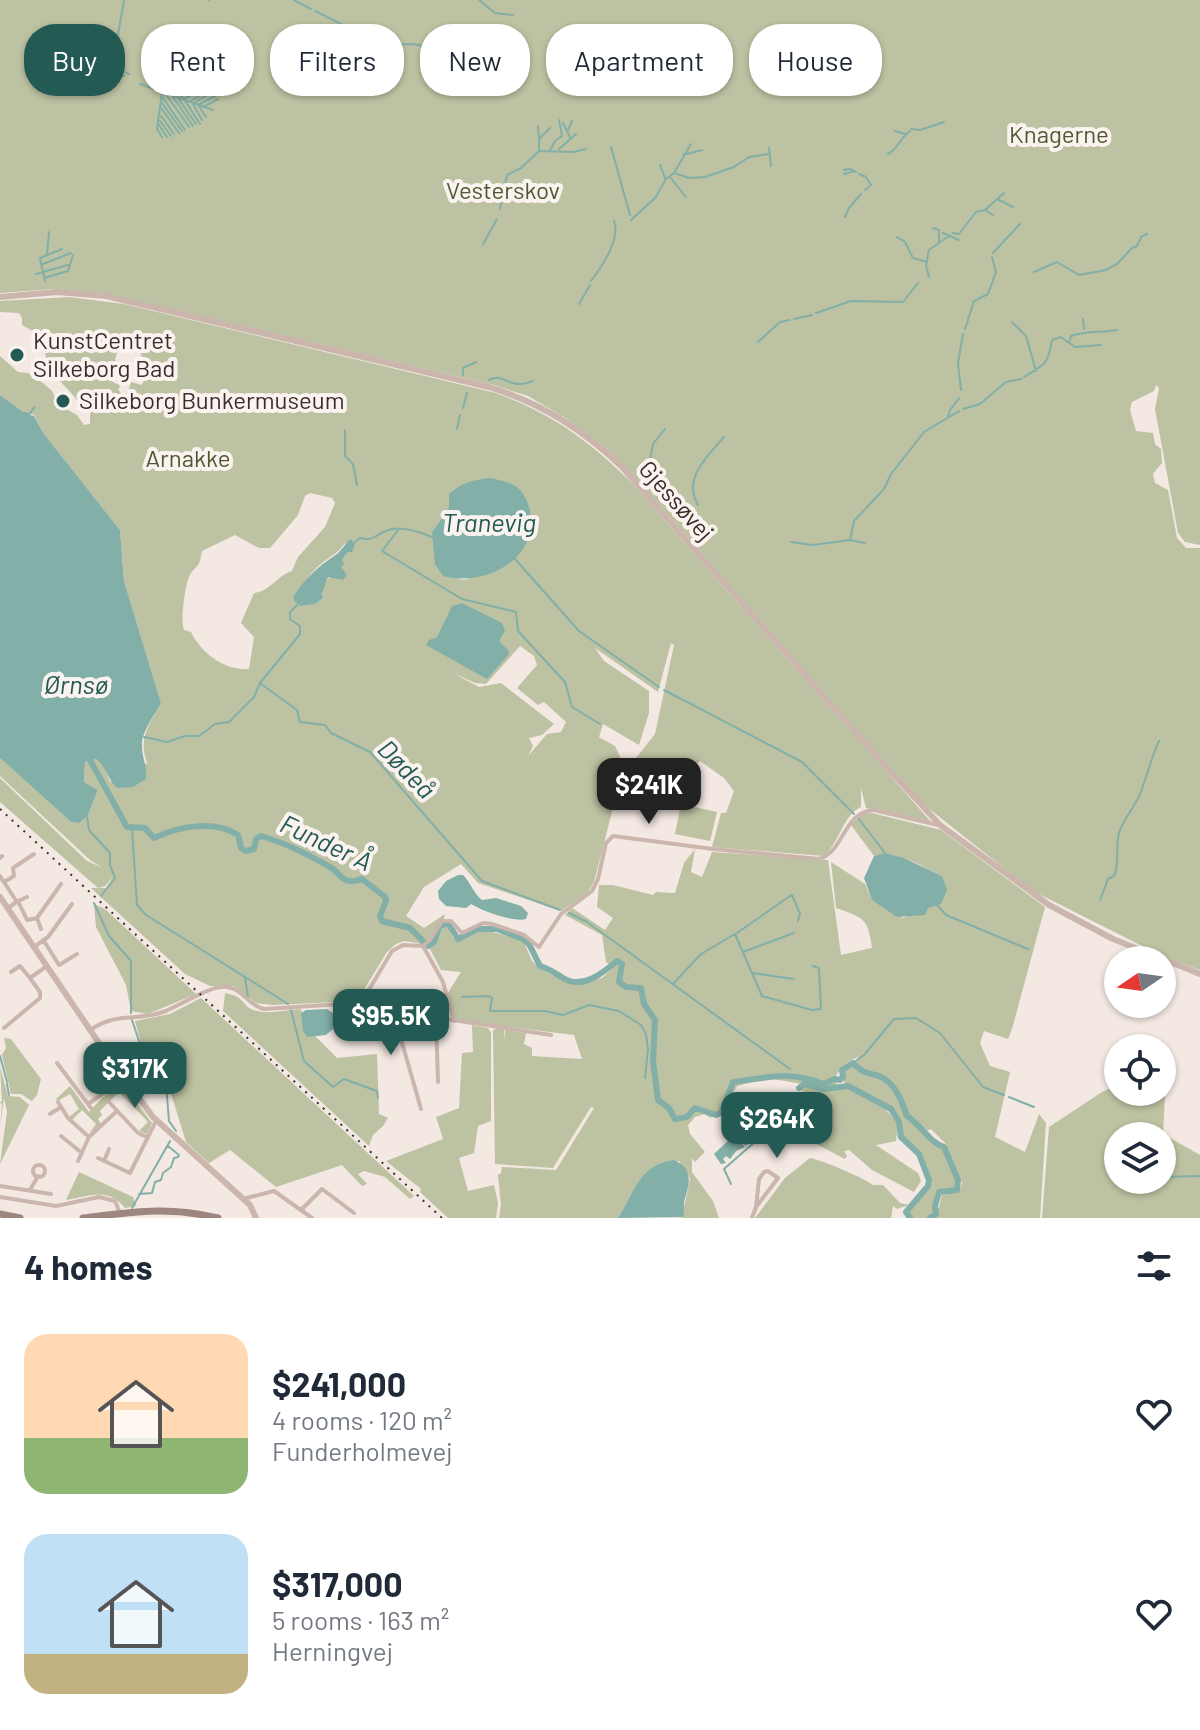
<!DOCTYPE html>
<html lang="en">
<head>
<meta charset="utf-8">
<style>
	body { margin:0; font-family:Barlow,sans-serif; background:#f2f2f3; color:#1f2937; height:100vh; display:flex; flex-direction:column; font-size:30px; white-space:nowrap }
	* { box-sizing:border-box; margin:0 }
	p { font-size:26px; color:#747a83 }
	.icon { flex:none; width:44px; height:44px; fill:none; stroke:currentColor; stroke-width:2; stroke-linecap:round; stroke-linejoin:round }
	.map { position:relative; height:1218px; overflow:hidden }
	.side { display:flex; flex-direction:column; background:#fff; flex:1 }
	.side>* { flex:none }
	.hud { position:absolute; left:24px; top:24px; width:1152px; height:72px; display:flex; gap:16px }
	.needle { width:52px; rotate:257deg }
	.tools { position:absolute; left:1104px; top:946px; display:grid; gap:16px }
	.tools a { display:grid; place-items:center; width:72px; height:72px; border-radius:50%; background:#fff; box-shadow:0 2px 6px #0004; font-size:40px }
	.price { position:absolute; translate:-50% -68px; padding:0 18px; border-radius:16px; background:#235a53; color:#fff; font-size:26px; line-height:52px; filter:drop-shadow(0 2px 4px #0008) }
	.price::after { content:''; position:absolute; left:50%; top:48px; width:24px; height:18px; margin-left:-12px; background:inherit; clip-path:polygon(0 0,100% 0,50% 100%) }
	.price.current { background:#222; color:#fff }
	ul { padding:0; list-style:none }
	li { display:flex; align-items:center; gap:24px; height:200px; padding:0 24px }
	li span { display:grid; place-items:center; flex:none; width:224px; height:160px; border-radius:24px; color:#555 }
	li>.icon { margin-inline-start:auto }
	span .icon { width:96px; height:96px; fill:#fffc; stroke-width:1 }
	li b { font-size:34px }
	h2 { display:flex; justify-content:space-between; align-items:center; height:96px; padding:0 24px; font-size:34px }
	.chip { padding:0 28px; border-radius:32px; background:#fff; box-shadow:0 2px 6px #0004; font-size:28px; line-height:72px }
	.chip.current { background:#235a53; color:#fff }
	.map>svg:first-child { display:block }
	.green { fill:#bdc2a2; fill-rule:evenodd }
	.water { fill:#82afa8 }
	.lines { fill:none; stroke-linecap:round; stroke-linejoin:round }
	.stream { stroke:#82afa8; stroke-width:2 }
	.river { stroke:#82afa8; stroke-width:6 }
	.minor { stroke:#cbb6ae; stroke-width:4 }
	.tertiary { stroke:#cbb6ae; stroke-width:6 }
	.secondary { stroke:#9f857f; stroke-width:7 }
	.rail { stroke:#3a2e2c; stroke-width:2; stroke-dasharray:2 6; stroke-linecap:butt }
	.poi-dot { fill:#235a53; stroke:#faf3ef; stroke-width:3 }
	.labels { text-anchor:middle; stroke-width:8; stroke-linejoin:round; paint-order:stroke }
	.park-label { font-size:24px; fill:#505731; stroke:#faf3ef }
	.poi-label { font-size:24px; fill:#3a2e2c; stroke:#faf3ef; text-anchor:start }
	.street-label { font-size:24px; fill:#3a2e2c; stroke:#faf3ef }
	.water-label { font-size:26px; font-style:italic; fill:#235a53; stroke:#faf3ef }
</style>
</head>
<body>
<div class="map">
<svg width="1200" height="1218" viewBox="0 0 1200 1218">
	<rect width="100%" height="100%" fill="#f3e8e2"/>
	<!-- green -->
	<path class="green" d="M0 0H1200V545L1185 542 1178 533 1155 409 1159 388 1156 385 1154 391 1132 402 1130 410 1136 431 1153 433 1155 444 1161 449 1162 463 1153 474 1155 483 1168 490 1177 538 1186 548H1200V970L1164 957 1031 890 917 799 646 490 608 450 567 419 528 396 490 384 103 293 54 289 0 293Z
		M69 297 124 304 496 393C553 414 588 440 631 482L932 823 866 808 861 788V807C843 815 839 843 824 856L712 847 721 813H726L734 791 724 778 700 761C671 787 664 775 628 768L655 734 674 645 671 643 658 692 595 648 604 661 649 691V713L639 745 603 724 599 737 615 746 624 765 594 882 588 892 561 911 478 883 461 864 424 887 406 916 424 928 445 914 438 940 443 927 447 925 453 938 459 941 477 930 492 929V932L523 940 532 961 541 969 569 983 602 978 613 968 606 962 602 935 565 915 572 908 605 930 613 918 597 907 599 885H613L653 895 656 892 675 893 684 863 695 849 691 872 702 877 712 852 828 860 841 955 872 948C868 918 864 918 836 908L831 862 865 884 872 900 903 918 932 906 942 876C921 866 898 850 874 856L851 825 862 814 872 813 941 830 1045 907 1012 1029 1008 1039 984 1031 980 1043 990 1066 1010 1072 995 1137 1025 1152 1039 1114 1046 1123 1040 1218H936L942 1195 959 1191 962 1183 945 1143 931 1129 927 1131 908 1115C900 1087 890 1076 860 1072L880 1079 887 1085 902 1102 906 1117C921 1126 927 1144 943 1149L957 1180 954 1189 936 1191 934 1214 926 1218H912L909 1211 930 1184 922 1156 903 1137 900 1122 891 1108 844 1083V1070L857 1062 859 1057C847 1061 842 1066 835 1077L837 1085 824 1088 768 1078 737 1086 724 1110 710 1118 705 1114 695 1117 688 1125 690 1134 705 1152 695 1162 692 1158V1172L713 1201 719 1218H682L690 1178 679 1161C636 1167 639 1186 618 1218H499L501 1205 498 1175 501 1173 502 1167 556 1170 594 1108 591 1107 553 1168 495 1164 493 1031 495 1029H504V1041L505 1030 526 1033 524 1044 532 1048V1056L582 1059 574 1035 455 1020 446 996 461 972 441 970 430 949 418 943 404 941 396 944 387 952 357 1001 272 1005 256 1003 233 986H210L185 974 91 888H106L113 877 105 886 98 888 0 802V778L87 861 101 867 90 860 0 776V758L71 822 79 823 87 817 98 790 84 782 85 762 96 759 104 765 110 782 147 763C138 737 149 726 161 703L124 581 120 530 44 434 34 415 22 411 0 395V356L18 372 28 373 43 383 52 391 59 405 77 415 84 425 90 424V414L96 404 88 412H84C77 395 61 385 51 370 44 358 46 344 37 333L40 331 36 333 22 325V318L19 313 0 312V301ZM134 342C143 360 151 364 142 385L131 382 128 392 122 395 118 389 121 386 109 380 112 373 118 375 121 364 115 360 117 353ZM310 493 332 498 335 503 325 527 298 557 292 571C276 576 271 591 254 593L241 623 254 637 249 669C225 671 201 653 191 632L184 630C180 622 185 581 191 573 200 562 199 567 202 551L235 535 259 548H270L298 515 305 496ZM449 508 502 568 464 580 444 576 432 532ZM345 543 348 552 342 560 341 567C331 575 319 584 323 598L315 604 302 606 295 602C301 585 311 571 326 560 334 554 339 552 345 543ZM520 646 534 656 537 665 517 688 538 705 544 702 566 722 561 732 547 734 528 756 533 746 529 738 542 735 554 724 501 683 479 687 451 672 475 683 486 684Z
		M681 804 717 812 710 841 675 834Z
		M94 904 105 909 196 994 148 1014 131 1011 126 985 96 927Z
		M225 993C246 997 240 1004 253 1010 267 1015 286 1010 301 1009L306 1036 314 1035 337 1058 377 1054 379 1114 388 1118 383 1126 373 1135 369 1146 223 1011Z
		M201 998 414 1196 410 1199 385 1177 364 1171 358 1174 367 1184 362 1186 342 1165 276 1187 230 1150 209 1163 186 1142 168 1084 142 1047 135 1021 170 1014Z
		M472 1025 488 1028 491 1033V1121L478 1126 474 1153 459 1158 468 1191 494 1185 498 1203 496 1218H448L420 1192 421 1189 386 1161 443 1139 436 1117 459 1108 462 1053 473 1052Z
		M4 1038 11 1039 41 1079 37 1095 32 1101 21 1094H11L2 1055 6 1048Z
		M0 1067 8 1096 20 1097 29 1105 0 1164 7 1112 4 1098 0 1127 2 1105 0 1102 2 1101Z
		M122 1084 152 1123 147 1134 139 1131 148 1122 119 1092 100 1111 102 1115 98 1119 101 1124 89 1134 96 1124 82 1110 72 1120 69 1117 79 1109 70 1094 58 1101 56 1099 70 1086 89 1112 102 1098Z
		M1118 1085V1092H1162L1165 1096 1163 1134 1200 1155V1218H1042L1049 1127 1102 1092ZM1118 1136H1162V1180H1118Z
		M804 1086C820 1092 826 1088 841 1088 863 1088 888 1108 898 1125L896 1141 876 1145 918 1173 921 1181 914 1192 872 1170 849 1150 844 1151 847 1156 845 1159 816 1144C833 1110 839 1104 800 1090Z
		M810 1158C822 1160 864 1178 873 1185H883L900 1203 909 1205 897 1209 893 1206 891 1218H755L785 1178Z
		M79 1172 133 1197 136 1206 125 1208C107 1187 92 1196 66 1200Z"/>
	<!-- water -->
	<path class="water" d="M0 395 22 411 29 413 34 406 36 407 30 415 34 416 44 434 120 530 124 581 161 703C155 715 141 732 142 746 142 758 147 764 146 779L133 787 117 788C107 779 107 767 96 759L85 762 84 782 98 790 87 817 79 823 71 822 0 758Z
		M490 478C499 480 512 482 519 489 526 496 530 507 531 517 535 562 482 587 443 576L435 564 432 532 449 508V494C462 482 474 480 490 478Z
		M351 539 355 544 352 552H348L342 560 344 564 341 567 347 575 343 580 328 577 322 593 323 598 315 604 301 606 295 602 293 597C305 578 319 566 337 554 343 549 345 543 351 539Z
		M462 603 502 623 505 631 499 641 508 650 509 654 487 679 426 645 429 640 437 637 452 606Z
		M885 853 904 858 942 876 947 890 941 904 928 908 925 915 897 917 872 900 864 878 874 856Z
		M458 875H463C471 883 473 893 482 900L496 898 521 906 528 913 526 919C516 923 482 911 471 904L466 908 446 906 439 899 438 891 446 881Z
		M327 1009 333 1013V1029L326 1035 307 1037 303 1031 301 1013 306 1010Z
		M746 1124 758 1135 746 1146 738 1139 745 1147 736 1151 730 1159 726 1156 723 1159 726 1163 721 1164 714 1154 731 1138 738 1145 732 1137 737 1133 742 1138 737 1132Z
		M674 1160C693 1168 690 1183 685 1198 683 1205 685 1210 683 1217L618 1218C635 1192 638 1165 674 1160Z"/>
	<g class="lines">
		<!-- stream -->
		<path class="stream" d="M208 0H209
			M294 0 311 9
			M479 0 495 13 513 15
			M315 11 351 29
			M354 32 367 36 378 45 414 44 491 63 503 80
			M114 64 123 68
			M112 66 129 74
			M111 69 124 76
			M108 72 117 77
			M102 81 114 57 124 1
			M140 84 213 110
			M176 95 199 81
			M173 97 193 126
			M181 97 200 85
			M163 98 185 130
			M178 98 196 124
			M191 101 210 89
			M196 102 212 92
			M162 103 182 131
			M193 104 202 120
			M205 106 218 99
			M161 108 179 133
			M161 116 174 134
			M206 117 198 105 217 95
			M160 121 171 136
			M563 123 571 139
			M200 124 184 99 207 87
			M159 125 167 137
			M538 126 539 137
			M189 127 165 93 196 76
			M911 129 920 130 944 122
			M568 130 572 121
			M895 131 905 134
			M162 137 157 129 162 93
			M611 147 630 215
			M769 148 771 166
			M559 149 576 134
			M539 150V139L550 128
			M550 150 555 141 562 136 559 120
			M888 154C898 149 900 138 910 131
			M683 155 702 150
			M660 165 665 178
			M844 170 850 169 856 172
			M674 173 689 178 705 177 734 167 749 157 769 154
			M844 174 855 171
			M859 174 866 177 871 185 865 190
			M670 177 686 197
			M997 199 1013 207
			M500 209 507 175 521 168 539 151 574 152 586 149
			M985 210 993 215
			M845 217 849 208 861 194
			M631 220 655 198 666 179 674 173 691 144
			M933 228 939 230V243
			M943 233 959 240
			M953 233 959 234 976 212 985 210 1004 193
			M897 237 905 242 913 258 927 262
			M483 244 497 219
			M993 253 1020 224
			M47 255 49 232
			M43 264 71 253
			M1034 272 1057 262 1079 275 1106 270 1117 264 1132 248 1137 246 1141 237 1147 234
			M36 274 68 265
			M929 277 926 265 929 250 949 236
			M44 278 68 271 73 255
			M45 281 40 258 62 249
			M591 281C602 266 621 239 614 221
			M579 304 590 285
			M816 313 851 301 903 302 918 283
			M794 319 812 315
			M1083 319 1084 329
			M1012 322 1026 336 1036 371
			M965 329 974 301 988 294 996 272 992 257
			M758 342 780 322 790 320
			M1069 343 1071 336C1086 330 1101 333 1117 330
			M463 375V368L476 362
			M1024 377C1046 364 1048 364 1052 340L1061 337 1075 347 1101 345
			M489 380C502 373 507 385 520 384 525 384 529 382 533 381
			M961 390 958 363 963 334
			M463 408 467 393
			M963 409 980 404 1006 382 1021 379
			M948 417 950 410 959 398
			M457 429 460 415
			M345 430V456L353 464 357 485
			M649 466 653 444 665 429
			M698 505C682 479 707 457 724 437
			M398 530 382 551 462 599 516 612 518 631 565 682 572 707 600 724
			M850 540 854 521 884 489 891 474 924 432 959 411
			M355 542 360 538C375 542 378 532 392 529 404 527 420 532 432 537
			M791 542 813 545 850 540 865 543
			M515 559 579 631 659 687
			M260 683 300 634V626L290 619V612L299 603
			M664 690 802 762 854 814
			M144 737 167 742 185 736H199L215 724 229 722 254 697 260 683 297 710 300 722 325 725 331 733 370 752 482 881 560 910
			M87 817 89 830 110 853V865L115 878 101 896
			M858 818 885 853
			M132 829 137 905 146 915 288 1004
			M1100 900 1108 879 1114 876C1120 863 1115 847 1119 833 1123 819 1135 807 1140 794 1147 776 1151 758 1159 741
			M94 903 109 936 131 961V1013
			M937 905 946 915 1028 949
			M569 913 587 922 790 1069
			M737 933 790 896 792 895 800 914 798 921
			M743 952 794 933
			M752 973 794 979
			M245 978 248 997
			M673 984 701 954 735 934 762 996 812 1010 821 1009 819 968 813 966
			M462 997 489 996 492 998 490 1011H545L563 1015 589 1005 619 1011 641 1025 646 1034 648 1049 645 1078
			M291 1010 304 1061 333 1087 344 1079 377 1091 378 1098
			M132 1020 142 1050 166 1084 169 1121 176 1131
			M0 1056 7 1082
			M853 1063 864 1055 894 1019 916 1018 940 1033 983 1087 1004 1095
			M7 1084 9 1095
			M1009 1097 1034 1107
			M1162 1177 1200 1176
			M1130 1182 1137 1180
			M731 1184 724 1169 774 1125
			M139 1194 152 1193 155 1182 161 1180 163 1173 171 1167 174 1158 178 1157 179 1155 168 1146
			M132 1208 170 1141"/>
		<!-- river -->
		<path class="river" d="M90 760 127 827 145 828 154 838C179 826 214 820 238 835L241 848 246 851 254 849 256 839 261 836C290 845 305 853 330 867 338 871 340 880 350 881 354 882 358 880 362 879L385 897 386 901 380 916 382 921 410 928 428 946 434 942 440 926 448 923 458 939 477 929H497L523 939 529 944 540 966C550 969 555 973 563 978 582 990 603 973 617 961L622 964 619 982 626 987 641 988 644 1004 655 1020 653 1061 658 1100 669 1108 675 1119 687 1117 695 1108 716 1115 721 1113 733 1082C767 1078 788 1070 823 1084L835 1079 840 1080 843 1077 842 1070 853 1063C868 1078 871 1071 883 1078 897 1087 902 1102 907 1116 921 1125 929 1142 944 1147L958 1180 957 1190 939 1192 935 1206 936 1214 930 1218
			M799 1088 804 1084 824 1089 848 1086 891 1109 899 1122 901 1137 919 1154 929 1180 928 1186 906 1212 910 1218"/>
		<!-- minor -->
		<path class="minor" d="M0 858 2 856
			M0 876 17 902
			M4 882 14 876 13 868 34 854
			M18 901 27 897
			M8 908 18 901 27 920 37 918
			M37 918 61 884
			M37 918 41 929
			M44 941 59 965 77 954
			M423 946 443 982 454 1021
			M34 947 48 937 72 904
			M11 972 20 966 30 978 47 966
			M358 1003 368 1007 401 1039 421 1109
			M368 1007 551 1035
			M436 1018 438 1082
			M4 1028 40 998V992L30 978
			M90 1030C118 1011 135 1022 163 1012 180 1006 210 985 227 987 243 989 249 1006 264 1009L358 1003 364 998 392 951 403 945 423 946 430 940 442 921H451L462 933 483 923 492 924 524 935 539 947 561 914 592 891 598 879 606 843 613 836 713 849 819 859C845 851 843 812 874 810L938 825
			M57 1063 91 1108
			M58 1102 68 1118 89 1137
			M109 1102 138 1133 147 1137
			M88 1104 124 1079
			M50 1114 61 1107
			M61 1136 82 1153
			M98 1158 130 1173 156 1121
			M78 1161 89 1137 117 1111
			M104 1161 109 1149
			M33 1171a6 6 0 1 1 12 0a6 6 0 1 1-12 0Z
			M0 1186 51 1194
			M30 1190 38 1176
			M0 1197 56 1206 99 1197 115 1201 120 1213
			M243 1199 274 1191 312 1218
			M301 1210 322 1189 354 1213
			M752 1218 756 1207 778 1178 768 1171 764 1172 759 1179 756 1207"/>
		<!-- tertiary -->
		<path class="tertiary" d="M0 297 57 292 106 296 489 387C541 403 582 429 621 466L880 760 940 825 1049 905 1113 939 1200 974
			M0 897 101 1046 153 1117 250 1205 256 1218"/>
		<!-- secondary -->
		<path class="secondary" d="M0 1214 20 1218
			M83 1218C134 1212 167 1206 218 1218"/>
		<!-- rail -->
		<path class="rail" d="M0 809 442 1218"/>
	</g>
	<!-- markers -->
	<g class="poi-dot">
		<circle cx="17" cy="355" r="8"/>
		<circle cx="63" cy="401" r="8"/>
	</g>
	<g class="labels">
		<!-- park labels -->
		<g class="park-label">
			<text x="1059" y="143">Knagerne</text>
			<text x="503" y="199">Vesterskov</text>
			<text x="188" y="467">Arnakke</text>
		</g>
		<!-- poi labels -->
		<g class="poi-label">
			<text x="33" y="349">KunstCentret<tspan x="33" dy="28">Silkeborg Bad</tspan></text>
			<text x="79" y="409">Silkeborg Bunkermuseum</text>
		</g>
		<!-- street labels -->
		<g class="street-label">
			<text transform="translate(676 501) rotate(48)" y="8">Gjessøvej</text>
		</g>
		<!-- water labels -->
		<g class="water-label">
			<text x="489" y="532">Tranevig</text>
			<text x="76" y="694">Ørnsø</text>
			<text transform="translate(406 769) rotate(46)" y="9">Dødeå</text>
			<text transform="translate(326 843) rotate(25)" y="9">Funder Å</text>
		</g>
	</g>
</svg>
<div class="tools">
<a><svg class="needle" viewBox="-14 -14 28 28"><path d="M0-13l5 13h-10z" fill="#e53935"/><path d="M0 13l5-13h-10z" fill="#747a83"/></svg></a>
<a><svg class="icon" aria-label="locate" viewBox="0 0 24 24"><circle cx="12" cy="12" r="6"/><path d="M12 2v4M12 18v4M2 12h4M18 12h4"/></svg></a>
<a><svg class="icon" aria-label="layers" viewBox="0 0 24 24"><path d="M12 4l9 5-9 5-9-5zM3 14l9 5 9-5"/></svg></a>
</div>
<b class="price current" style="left:649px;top:826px">$241K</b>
<b class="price" style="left:391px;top:1057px">$95.5K</b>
<b class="price" style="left:135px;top:1110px">$317K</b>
<b class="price" style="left:777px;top:1160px">$264K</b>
<div class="hud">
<a class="chip current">Buy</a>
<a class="chip">Rent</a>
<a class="chip">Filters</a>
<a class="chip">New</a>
<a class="chip">Apartment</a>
<a class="chip">House</a>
</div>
</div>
<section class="side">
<h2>4 homes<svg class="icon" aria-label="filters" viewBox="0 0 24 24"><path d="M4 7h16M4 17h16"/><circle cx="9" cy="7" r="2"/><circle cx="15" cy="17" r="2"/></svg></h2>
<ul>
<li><span style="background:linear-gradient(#ffd9b3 65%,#8fb573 0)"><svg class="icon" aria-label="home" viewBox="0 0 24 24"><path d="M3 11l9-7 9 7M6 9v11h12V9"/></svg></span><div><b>$241,000</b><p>4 rooms · 120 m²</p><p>Funderholmevej</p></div><svg class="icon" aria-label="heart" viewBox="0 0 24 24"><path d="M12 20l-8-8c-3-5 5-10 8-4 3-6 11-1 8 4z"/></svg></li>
<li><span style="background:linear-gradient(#bfe0f5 75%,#c2b280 0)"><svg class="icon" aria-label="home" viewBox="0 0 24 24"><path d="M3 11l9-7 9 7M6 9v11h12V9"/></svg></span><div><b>$317,000</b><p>5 rooms · 163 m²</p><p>Herningvej</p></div><svg class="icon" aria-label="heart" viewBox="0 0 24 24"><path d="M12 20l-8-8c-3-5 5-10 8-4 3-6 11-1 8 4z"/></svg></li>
</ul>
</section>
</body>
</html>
